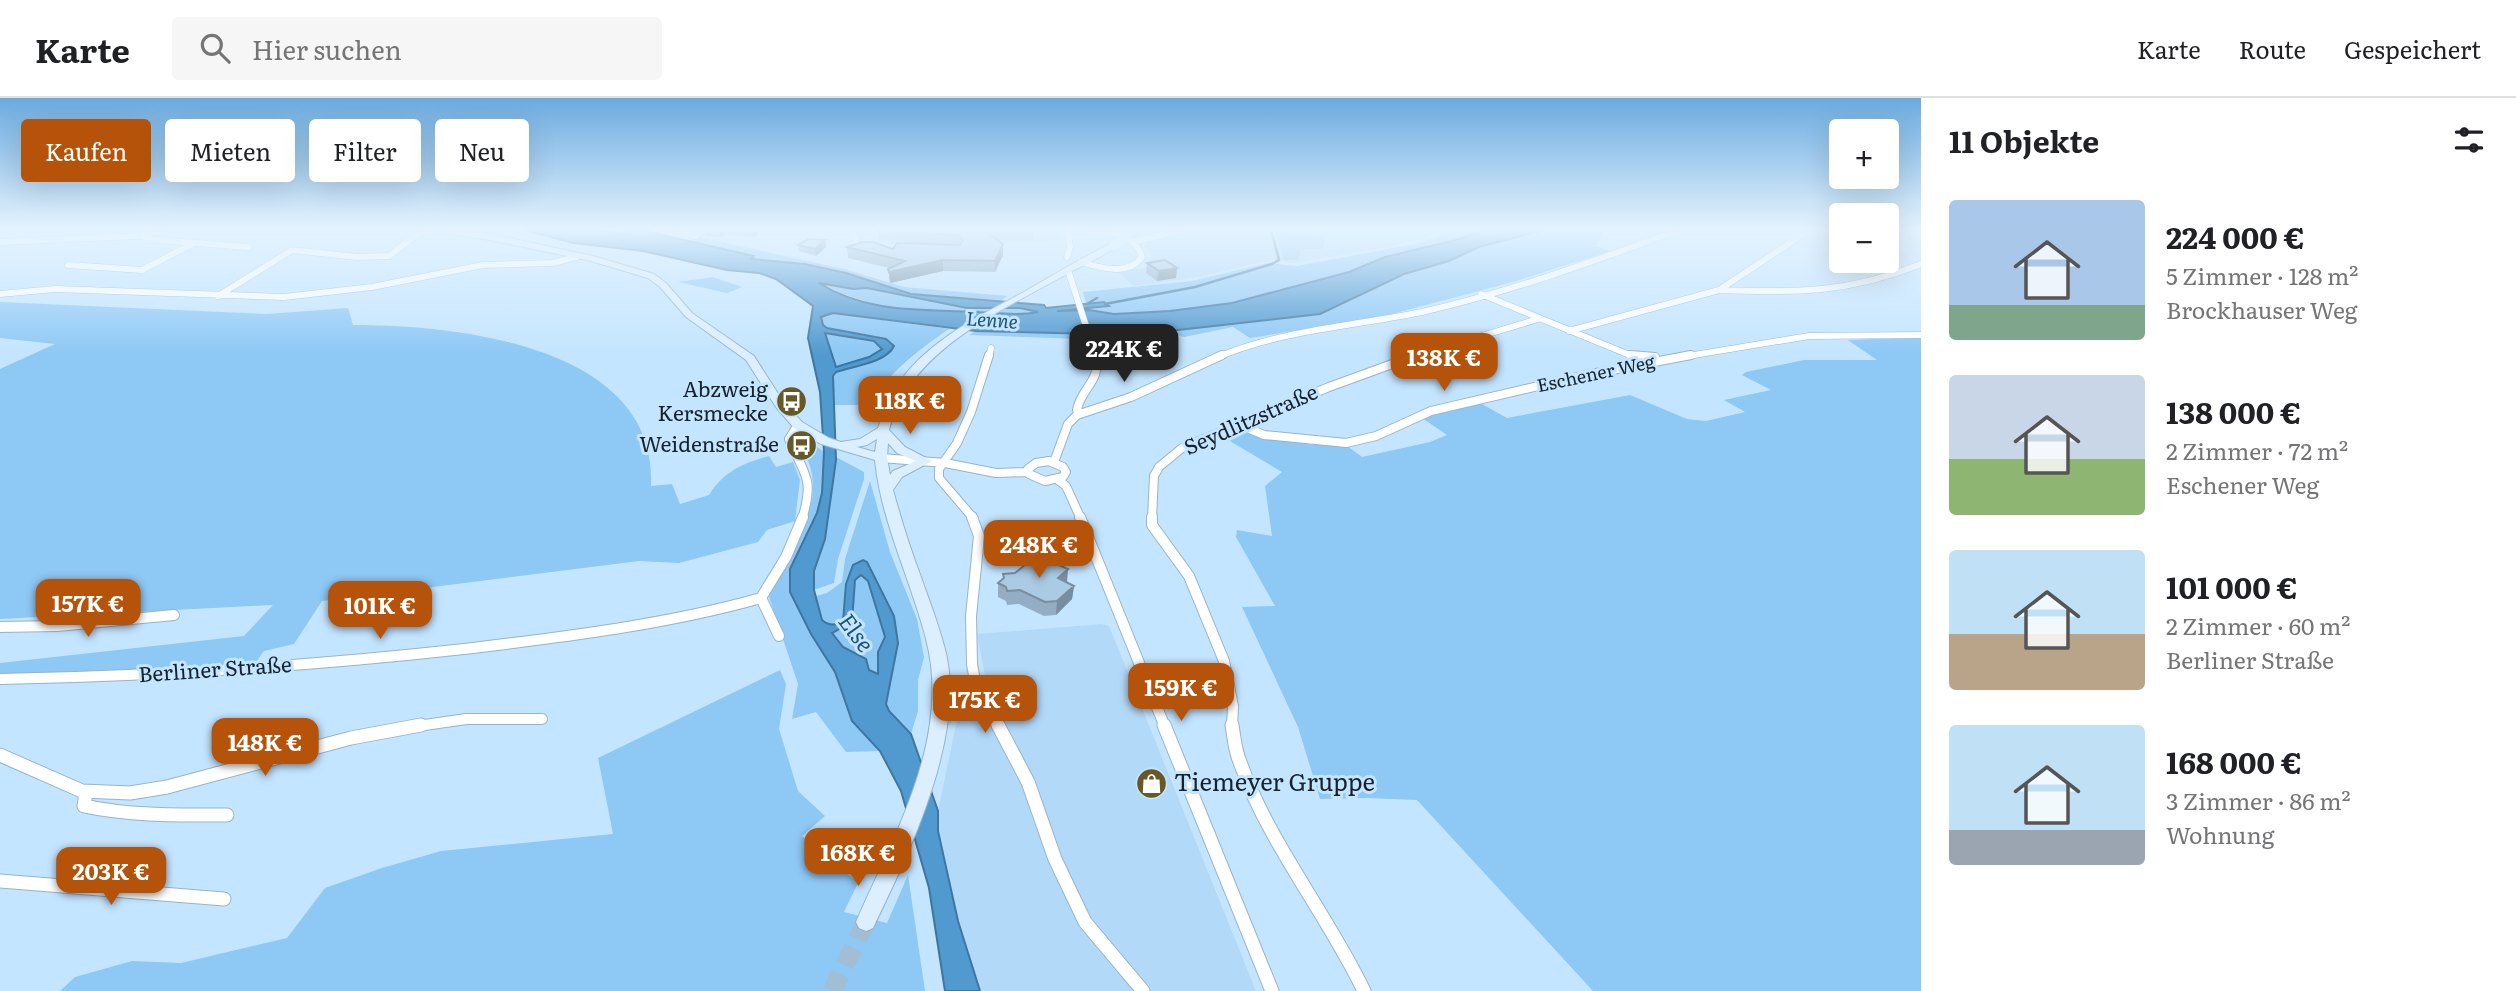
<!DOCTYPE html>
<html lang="de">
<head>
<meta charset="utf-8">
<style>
	body { margin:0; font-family:Literata,serif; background:#f6f6f6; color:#202124; height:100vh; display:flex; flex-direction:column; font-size:26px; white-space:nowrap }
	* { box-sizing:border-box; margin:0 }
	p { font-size:23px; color:#757577 }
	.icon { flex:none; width:38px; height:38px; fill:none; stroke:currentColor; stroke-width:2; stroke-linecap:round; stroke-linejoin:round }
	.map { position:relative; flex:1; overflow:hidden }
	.sheet { display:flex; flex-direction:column; background:#fff; width:595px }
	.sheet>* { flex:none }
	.guide { position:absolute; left:21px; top:21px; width:665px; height:63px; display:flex; gap:14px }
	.controls { position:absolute; left:1829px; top:21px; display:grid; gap:14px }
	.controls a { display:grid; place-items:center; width:70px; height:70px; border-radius:7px; background:#fff; box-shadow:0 7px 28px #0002; font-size:35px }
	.price { position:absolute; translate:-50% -60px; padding:0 16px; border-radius:14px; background:#b45309; color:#fff; font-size:23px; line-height:46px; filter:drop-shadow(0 2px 4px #0008) }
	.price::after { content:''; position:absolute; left:50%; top:42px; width:21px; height:16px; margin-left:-10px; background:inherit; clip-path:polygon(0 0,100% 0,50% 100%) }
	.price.active { background:#222; color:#fff }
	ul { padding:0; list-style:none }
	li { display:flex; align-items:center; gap:21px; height:175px; padding:0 28px }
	li span { display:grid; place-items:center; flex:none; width:196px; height:140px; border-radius:7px; color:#555 }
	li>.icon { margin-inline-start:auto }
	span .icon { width:84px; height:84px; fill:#fffc; stroke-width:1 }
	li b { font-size:30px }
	h2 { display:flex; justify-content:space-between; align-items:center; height:84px; padding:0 28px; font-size:30px }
	.chip { padding:0 24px; border-radius:7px; background:#fff; box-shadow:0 7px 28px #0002; font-size:24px; line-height:63px }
	.chip.active { background:#b45309; color:#fff }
	header { display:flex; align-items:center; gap:42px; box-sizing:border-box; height:98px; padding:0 35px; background:#fff; border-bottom:2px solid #e0e0e0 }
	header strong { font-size:33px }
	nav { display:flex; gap:38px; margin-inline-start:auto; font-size:24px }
	.search { width:490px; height:63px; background:#f6f6f6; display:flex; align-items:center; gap:18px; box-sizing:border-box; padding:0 24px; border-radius:7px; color:#757577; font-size:26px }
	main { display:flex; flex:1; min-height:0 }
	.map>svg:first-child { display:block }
	.built { fill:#b3d9f9 }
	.green { fill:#8ec8f5 }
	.water { fill:#519ad0; stroke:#3f769f; stroke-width:2; fill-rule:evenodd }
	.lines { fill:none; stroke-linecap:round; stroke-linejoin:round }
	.stream { stroke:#3f769f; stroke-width:2.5 }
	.secondary-tunnel { stroke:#a1bed5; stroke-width:19; stroke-dasharray:19 10; stroke-linecap:butt }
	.street-far3-casing { stroke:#95b4cd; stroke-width:7 }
	.street-far2-casing { stroke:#95b4cd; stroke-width:10 }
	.street-far1-casing { stroke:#95b4cd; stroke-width:12 }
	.street-casing { stroke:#95b4cd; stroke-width:15 }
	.secondary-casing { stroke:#95b4cd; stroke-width:2 }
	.street-far3 { stroke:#fff; stroke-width:6 }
	.street-far2 { stroke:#fff; stroke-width:8 }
	.street-far1 { stroke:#fff; stroke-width:10 }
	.street { stroke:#fff; stroke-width:13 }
	.secondary { fill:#dcefff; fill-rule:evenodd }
	.secondary-bridge-casing { stroke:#95b4cd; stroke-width:10; stroke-linecap:butt }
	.secondary-bridge { stroke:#dcefff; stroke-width:10 }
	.wall { fill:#93aec4 }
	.shaded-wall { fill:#788da0 }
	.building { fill:#abcae4; stroke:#788da0; stroke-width:2 }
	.labels { text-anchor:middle; stroke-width:6; stroke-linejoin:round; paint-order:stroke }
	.far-street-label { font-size:18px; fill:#16222c; stroke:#c4e5ff }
	.far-water-label { font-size:19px; font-style:italic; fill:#1d5378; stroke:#c4e5ff }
	.poi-label { font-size:21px; fill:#16222c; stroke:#c4e5ff; text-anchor:end }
	.street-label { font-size:21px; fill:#16222c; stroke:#c4e5ff }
	.water-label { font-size:23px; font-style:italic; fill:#1d5378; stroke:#c4e5ff }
	.near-poi-label { font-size:24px; fill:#16222c; stroke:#c4e5ff; text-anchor:start }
</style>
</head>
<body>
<header>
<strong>Karte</strong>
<div class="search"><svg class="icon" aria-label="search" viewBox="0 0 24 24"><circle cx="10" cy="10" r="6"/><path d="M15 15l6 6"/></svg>Hier suchen</div>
<nav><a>Karte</a><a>Route</a><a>Gespeichert</a></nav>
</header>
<main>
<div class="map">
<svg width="1921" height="893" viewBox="0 0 1921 893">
	<rect width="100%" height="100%" fill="#c4e5ff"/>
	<!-- built -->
	<path class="built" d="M880 131H1059L1062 142 959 148 869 145Z
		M1195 131H1448L1415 143 1375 151 1293 165 1271 162 1193 180 1133 188 1119 174 1144 170 1150 164 1152 158 1145 148 1147 144Z
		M1102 526 1109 528 1256 893H980L958 823 938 733V713L961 603 989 599 977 536Z"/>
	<!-- green -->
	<path class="green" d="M1459 131H1486L1456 142 1385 159 1349 174 1232 205 1170 213 1114 216 1089 212H1056L1108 208 1104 204 1086 205 1083 194 1192 183 1267 165 1297 168 1420 145Z
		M1548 131H1606L1595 148 1610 153 1513 184 1384 218 1250 240 1233 229 1184 239 1169 235 1150 239 1145 232H1178L1320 216 1404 176 1449 163 1479 149Z
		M1275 134 1326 140 1323 151H1301L1298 162H1284Z
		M698 139 844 171 904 189 1008 198 1001 202 911 196 846 175 750 161 754 157 689 143Z
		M713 179 742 189 727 195 678 184Z
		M817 183 853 191 867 190 967 210H1020L1039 215C1017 218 995 214 974 213 915 213 870 213 817 183Z
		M0 204 267 216 348 210 353 227C456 227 658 247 651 388L672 386 680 406 709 397C724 373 743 365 769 358L776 369 793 364 800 382 795 423 767 432 758 444 679 465 639 463 322 503 294 546 264 553 253 568 0 577V565L244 538 273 507 0 521V271L55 246 0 240Z
		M833 215 949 231C917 253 889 274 869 307H834L832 283 836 274 882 259 886 241 827 230 823 227 821 220Z
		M976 233 1080 235 1082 241 969 237Z
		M825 235 875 243 880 246 882 251 869 259 836 269Z
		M1921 239V893H1593L1417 702 1367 700 1320 701 1298 629 1242 509 1275 508 1236 439 1237 432 1272 438 1265 388 1282 374 1223 339 1237 332 1311 347H1346L1362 359 1430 344 1447 337 1422 320 1480 305 1507 320 1630 297 1687 321 1706 323 1745 314 1724 302 1771 292 1742 277 1746 274 1804 262H1877L1848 242Z
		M812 345 824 354 822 395 817 415 790 471 811 536 835 574 852 623 880 653 846 654 816 614 792 621 798 586 769 499C783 469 812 425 813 392 814 377 809 364 803 350Z
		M836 359 864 374V381L838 461 834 485 814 492V473L825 441Z
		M870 383 890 454 917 521 924 559 918 582V613L911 636 889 613 886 606 898 545 894 518 867 464 846 486 843 523 832 527 822 522 816 498 827 495 842 484 845 461Z
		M861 477 868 483 885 539 878 554 879 577 869 572 866 561 843 549 832 535 853 519 855 482Z
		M780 572 786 586 779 631 798 693 825 718 802 738 858 785 844 814 887 825 908 777 925 893H60L75 879 132 863 181 865 287 840 325 790 382 770 441 753 613 736 598 660Z"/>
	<!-- water -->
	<path class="water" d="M521 131H591L627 136 625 131 641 132 754 158 751 161 805 166 846 175 911 196 1044 207 1046 210 1104 204 1109 208 1057 213 1089 212 1114 216 1170 213 1232 205 1349 174 1385 159 1456 142 1486 131H1548L1479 149 1449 163 1404 176 1320 216 1178 232H1145L1096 236 976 233 833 215 821 219 823 227 827 230 886 241 894 248C886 265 853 268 836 274L833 278 836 362 825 441 814 473V492L822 522C829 528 836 528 843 523L846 486 853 467 863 462 867 464 894 518 898 545 886 606 889 613 911 636 938 713V733L958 823 980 893H945L929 790 901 693 880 653 852 623 835 574 811 536 790 494V471L817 415 822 395 824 354 820 294 808 240 813 208 776 181 759 175 727 172 643 153 573 145ZM819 185 853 191 867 190 967 210H1020L1038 214C1019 218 998 215 978 214 923 211 868 216 819 185ZM825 235 874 243 882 251 869 259 836 269ZM861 477 868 483 885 539 878 554V576L869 572 866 561 843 549 832 535 852 524 855 482Z"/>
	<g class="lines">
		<!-- stream -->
		<path class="stream" d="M1087 206 1097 200
			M1105 206 1195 189 1272 166 1279 162 1272 135"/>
		<!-- secondary-tunnel -->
		<path class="secondary-tunnel" d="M832 893 866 824"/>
		<defs>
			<path id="street-far3" d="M668 131 696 138 705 131
				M850 131 859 147 867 150
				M1067 131 1070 149 1067 159
				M145 141 248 149
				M0 144 138 138 172 131
				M1134 144 1184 131
				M1081 164C1100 170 1129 178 1142 159 1135 135 1109 135 1088 131
				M68 167 142 172 194 145
				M1068 172 1096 259
				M1719 192C1795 195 1849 195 1921 166
				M0 196 55 191 284 199 372 189 483 167 553 165 579 158
				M1481 196 1632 258 1654 259
				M218 198 292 152 357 159 389 158 424 131
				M1569 233 1719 192 1811 131
				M989 259 991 250
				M1218 259C1283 232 1353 228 1422 214 1510 194 1597 162 1682 131
				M1412 259 1538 221
				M1682 259 1809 238 1921 237"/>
			<path id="street-far2" d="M1630 257 1655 259
				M1080 316 1077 312C1080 291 1103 282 1095 257
				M1238 326 1264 337 1346 345 1376 338 1431 313 1586 277 1691 257
				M798 327 789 341C804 377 815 379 802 421
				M881 360 945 365 996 375 1028 374
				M1049 363 1063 369 1066 374 1063 379 1045 383 1029 376 1028 371 1036 365Z
				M1054 364 1068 326 1077 317 1131 299 1222 257
				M1058 382 1066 388 1081 421
				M974 421 939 380V371L957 345 971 314 989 257
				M1152 421 1154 378 1159 369 1182 350 1329 289 1417 257"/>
			<path id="street-far1" d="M972 419 979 438 971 518 972 566 977 595 999 629
				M1080 419 1165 629
				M1152 419V427L1189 478 1224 563 1233 608 1232 629
				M761 500 786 459 803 419
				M761 500 779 538
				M0 529 57 528 174 517
				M0 581C155 578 310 568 464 551 563 539 665 527 761 500
				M411 629 466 621H542"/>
			<path id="street" d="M998 627 1028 684 1055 761 1085 824 1143 893
				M1164 627 1272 893
				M1232 627C1234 639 1235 653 1240 664 1268 744 1327 816 1364 893
				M0 657 82 693 130 695 167 689 351 640 421 627
				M86 694 84 708C131 718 179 717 227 717
				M0 783 224 801"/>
			<path id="secondary" d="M0 131H10L0 134Z
				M309 131H392L388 133H313Z
				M420 131H447L490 136 593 158 654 176 666 185 692 215 754 258 784 305 802 324 829 340 841 344 860 341 878 330C884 313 890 297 901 282 930 242 979 218 1022 195 1051 178 1081 161 1111 145L1118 147C1106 157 1090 164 1076 171 1008 210 910 249 889 332L905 349 932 363 902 379 893 392C901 421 910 450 921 479 930 505 941 532 947 560 963 644 909 755 873 830L866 833 859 830 856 824C894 737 952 639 926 541 911 482 881 424 875 362L821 346 794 330 776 309 746 262 686 219 660 189 648 180 591 163 490 142ZM877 341 875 354 857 349 867 347ZM888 345 897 355 916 363 893 373 890 377 887 359Z
				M1133 131H1143L1129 142H1123V138Z"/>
		</defs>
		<!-- street-far3 casing -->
		<use href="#street-far3" class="street-far3-casing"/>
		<!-- street-far2 casing -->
		<use href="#street-far2" class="street-far2-casing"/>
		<!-- street-far1 casing -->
		<use href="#street-far1" class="street-far1-casing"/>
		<!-- street casing -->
		<use href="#street" class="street-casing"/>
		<!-- secondary casing -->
		<use href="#secondary" class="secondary-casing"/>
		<!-- street-far3 -->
		<use href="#street-far3" class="street-far3"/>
		<!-- street-far2 -->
		<use href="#street-far2" class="street-far2"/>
		<!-- street-far1 -->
		<use href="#street-far1" class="street-far1"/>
		<!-- street -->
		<use href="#street" class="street"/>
		<!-- secondary -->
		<use href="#secondary" class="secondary"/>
		<defs>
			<path id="secondary-bridge" d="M1114 147 1126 140"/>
		</defs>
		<!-- secondary-bridge casing -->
		<use href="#secondary-bridge" class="secondary-bridge-casing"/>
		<!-- secondary-bridge -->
		<use href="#secondary-bridge" class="secondary-bridge"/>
	</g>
	<!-- wall -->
	<path class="wall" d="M705 131H763L754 139 725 136 721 139 706 138Z
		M878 131 1033 132V142H998L1003 146V157L995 174 943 173 890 185 888 171 889 170 848 160 847 149 893 151 904 145V143L879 141Z
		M825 142 826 149 816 158 799 153 798 147Z
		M1147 165 1177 170 1176 180 1157 183 1146 175Z
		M950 289 942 306 946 311 941 321 904 318V314Z
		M1003 476 1067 485 1074 488 1072 501 1056 517 1044 518 1019 506 1007 507 1006 503 998 499V485L1003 482Z"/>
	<!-- shaded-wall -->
	<path class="shaded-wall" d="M720 131H724L725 136 721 139Z
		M753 131H763L754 139Z
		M825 142 826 149 816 158 815 151Z
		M1003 146V157L995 174V163Z
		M943 162V173L890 185 889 174Z
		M1177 170 1176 180 1157 183 1159 173Z
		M950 285V289L940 310V306Z
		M1068 471 1067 485 1058 480Z
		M1074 488 1072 501 1056 517 1057 503Z"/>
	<!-- building -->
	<path class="building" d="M891 131H1033V132H982L1003 146 995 163 943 162 889 174 888 171 905 163 847 149 862 144H873L893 151 897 145 960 147 963 142 958 137 903 134 905 132Z
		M808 141 825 142 815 151 798 147Z
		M1165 162 1177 170 1159 173 1147 165Z
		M920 282 950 285 940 306 946 307 941 317 904 314Z
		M1043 460 1068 471 1058 480 1074 488 1057 503 1045 504 1020 492 1007 493 1006 489 998 485 1004 480 1003 476 1015 475 1032 461Z"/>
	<!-- sky -->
	<linearGradient id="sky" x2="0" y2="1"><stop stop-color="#6baade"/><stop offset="0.51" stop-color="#e4f3ff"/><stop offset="1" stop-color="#e4f3ff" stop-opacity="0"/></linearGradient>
	<rect width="1921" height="256" fill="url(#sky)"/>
	<!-- icons -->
	<defs>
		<symbol id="bus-disc" viewBox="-11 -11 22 22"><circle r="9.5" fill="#675826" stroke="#c4e5ff"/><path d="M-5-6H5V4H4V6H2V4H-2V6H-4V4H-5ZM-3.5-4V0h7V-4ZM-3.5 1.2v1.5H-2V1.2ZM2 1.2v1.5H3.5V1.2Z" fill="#fff"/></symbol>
		<symbol id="shop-disc" viewBox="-11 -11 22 22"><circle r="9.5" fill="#675826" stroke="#c4e5ff"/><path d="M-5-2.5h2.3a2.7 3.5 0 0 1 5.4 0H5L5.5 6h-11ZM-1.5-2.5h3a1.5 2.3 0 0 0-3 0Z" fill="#fff"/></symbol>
	</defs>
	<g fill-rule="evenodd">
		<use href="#bus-disc" x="774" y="286" width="35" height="35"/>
		<use href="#bus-disc" x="784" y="330" width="35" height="35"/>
		<use href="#shop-disc" x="1134" y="668" width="35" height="35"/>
	</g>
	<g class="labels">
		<!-- far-street labels -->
		<g class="far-street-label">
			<text transform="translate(1596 276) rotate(-12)" y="6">Eschener Weg</text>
		</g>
		<!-- far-water labels -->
		<g class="far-water-label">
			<text transform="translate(992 222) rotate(4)" y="7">Lenne</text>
		</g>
		<!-- poi labels -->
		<g class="poi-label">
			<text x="768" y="299">Abzweig<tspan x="768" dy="24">Kersmecke</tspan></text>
			<text x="779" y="354">Weidenstraße</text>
		</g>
		<!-- street labels -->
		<g class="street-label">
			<text transform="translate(1251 322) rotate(-24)" y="7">Seydlitzstraße</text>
			<text transform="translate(215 572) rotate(-4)" y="7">Berliner Straße</text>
		</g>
		<!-- water labels -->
		<g class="water-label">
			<text transform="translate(856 535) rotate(53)" y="8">Else</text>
		</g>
		<!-- near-poi labels -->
		<g class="near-poi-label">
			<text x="1174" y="693">Tiemeyer Gruppe</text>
		</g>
	</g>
</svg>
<div class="controls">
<a>+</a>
<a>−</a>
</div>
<b class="price active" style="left:1124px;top:286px">224K €</b>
<b class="price" style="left:1444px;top:295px">138K €</b>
<b class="price" style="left:910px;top:338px">118K €</b>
<b class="price" style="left:1039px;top:482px">248K €</b>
<b class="price" style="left:88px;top:541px">157K €</b>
<b class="price" style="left:380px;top:543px">101K €</b>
<b class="price" style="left:1181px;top:625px">159K €</b>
<b class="price" style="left:985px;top:637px">175K €</b>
<b class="price" style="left:265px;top:680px">148K €</b>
<b class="price" style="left:858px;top:790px">168K €</b>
<b class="price" style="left:111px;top:809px">203K €</b>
<div class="guide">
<a class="chip active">Kaufen</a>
<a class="chip">Mieten</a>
<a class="chip">Filter</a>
<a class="chip">Neu</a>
</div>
</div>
<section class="sheet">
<h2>11 Objekte<svg class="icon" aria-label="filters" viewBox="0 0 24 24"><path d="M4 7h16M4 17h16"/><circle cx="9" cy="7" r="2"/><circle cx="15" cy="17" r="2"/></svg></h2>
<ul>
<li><span style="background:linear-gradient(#a9c7e8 75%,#7fa58c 0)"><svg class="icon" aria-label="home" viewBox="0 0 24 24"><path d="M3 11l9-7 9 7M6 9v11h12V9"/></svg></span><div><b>224 000 €</b><p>5 Zimmer · 128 m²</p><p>Brockhauser Weg</p></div></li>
<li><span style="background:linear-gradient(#c9d6e8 60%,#8fb573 0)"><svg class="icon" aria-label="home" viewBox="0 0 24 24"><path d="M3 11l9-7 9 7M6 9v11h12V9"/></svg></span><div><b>138 000 €</b><p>2 Zimmer · 72 m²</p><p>Eschener Weg</p></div></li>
<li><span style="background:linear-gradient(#bfe0f5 60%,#b9a48a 0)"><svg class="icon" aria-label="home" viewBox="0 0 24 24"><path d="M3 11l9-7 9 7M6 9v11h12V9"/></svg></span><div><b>101 000 €</b><p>2 Zimmer · 60 m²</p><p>Berliner Straße</p></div></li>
<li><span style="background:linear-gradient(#bfe0f5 75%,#9aa5b1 0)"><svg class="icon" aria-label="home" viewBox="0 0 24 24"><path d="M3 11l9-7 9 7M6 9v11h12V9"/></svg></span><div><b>168 000 €</b><p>3 Zimmer · 86 m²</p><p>Wohnung</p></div></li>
</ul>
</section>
</main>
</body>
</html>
